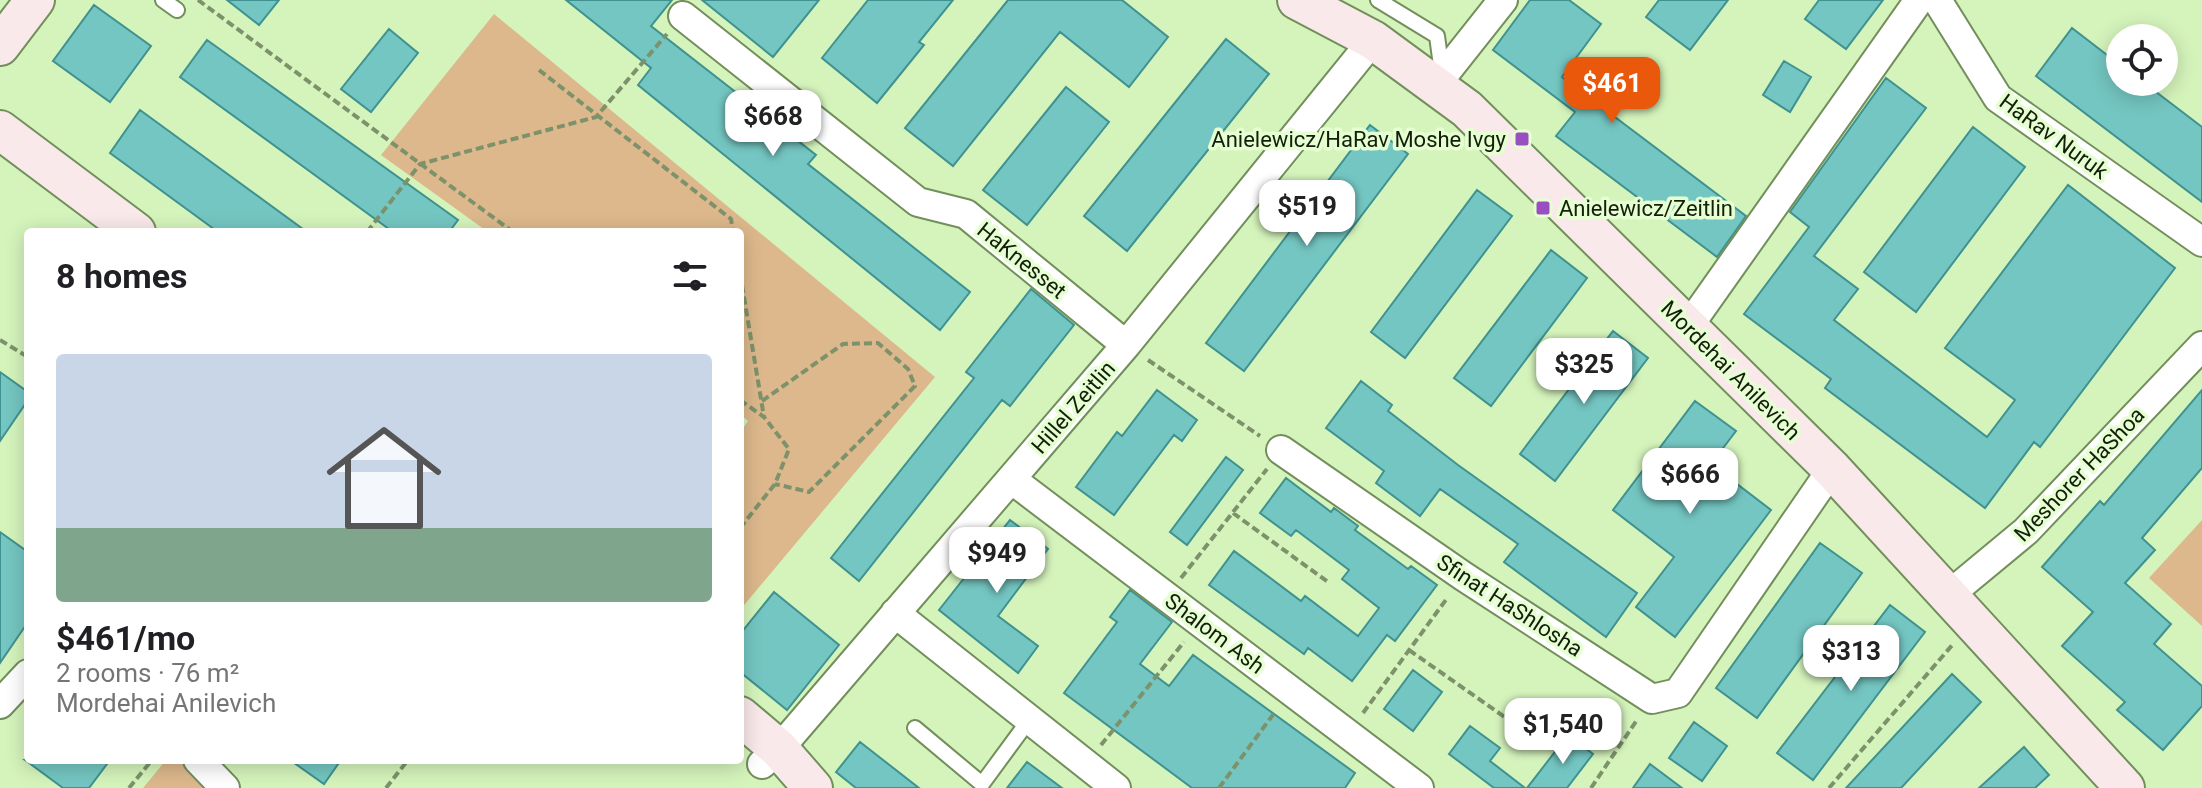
<!DOCTYPE html>
<html lang="en">
<head>
<meta charset="utf-8">
<style>
	body { margin:0; font-family:Roboto,sans-serif; background:#f2f2f2; color:#202124; height:100vh; display:flex; flex-direction:column; font-size:30px; white-space:nowrap }
	* { box-sizing:border-box; margin:0 }
	p { font-size:26px; color:#757577 }
	.icon { flex:none; width:44px; height:44px; fill:none; stroke:currentColor; stroke-width:2; stroke-linecap:round; stroke-linejoin:round }
	.map { position:relative; flex:1; overflow:hidden }
	.side { position:absolute; left:24px; top:228px; width:720px; height:536px; display:flex; flex-direction:column; background:#fff; border-radius:8px; box-shadow:0 4px 20px #0003 }
	.side>* { flex:none }
	.controls { position:absolute; left:2106px; top:24px; display:grid; gap:16px }
	.controls a { display:grid; place-items:center; width:72px; height:72px; border-radius:50%; background:#fff; box-shadow:0 4px 20px #0003; font-size:40px }
	.price { position:absolute; translate:-50% -68px; padding:0 18px; border-radius:16px; background:#fff; color:#222; font-size:26px; line-height:52px; filter:drop-shadow(0 2px 4px #0008) }
	.price::after { content:''; position:absolute; left:50%; top:48px; width:24px; height:18px; margin-left:-12px; background:inherit; clip-path:polygon(0 0,100% 0,50% 100%) }
	.price.on { background:#ea580c; color:#fff }
	ul { padding:0; list-style:none }
	li { display:grid; align-content:center; gap:16px; height:424px; padding:0 32px }
	li+li { border-top:2px solid #e0e0e0 }
	li span { display:grid; place-items:center; height:248px; border-radius:8px; color:#555 }
	li>.icon { margin-inline-start:auto }
	span .icon { width:144px; height:144px; fill:#fffc; stroke-width:1 }
	li b { font-size:34px }
	h2 { display:flex; justify-content:space-between; align-items:center; height:96px; padding:0 32px; font-size:34px }
	.map>svg:first-child { display:block }
	.green { fill:#ddb88c }
	.building { fill:#74c6c2; stroke:#3f928f; stroke-width:2 }
	.lines { fill:none; stroke-linecap:round; stroke-linejoin:round }
	.lane-casing { stroke:#728f5b; stroke-width:18 }
	.street-casing { stroke:#728f5b; stroke-width:32 }
	.secondary-casing { stroke:#728f5b; stroke-width:42 }
	.path { stroke:#7d926b; stroke-width:4; stroke-dasharray:8 4; stroke-linecap:butt }
	.lane { stroke:#fff; stroke-width:14 }
	.street { stroke:#fff; stroke-width:28 }
	.secondary { stroke:#fae9eb; stroke-width:38 }
	.poi-dot { fill:#994fc1; stroke:#e6ffd2; stroke-width:3 }
	.labels { text-anchor:middle; stroke-width:7; stroke-linejoin:round; paint-order:stroke }
	.street-label { font-size:22px; fill:#141f0b; stroke:#e6ffd2 }
	.poi-label { font-size:22px; fill:#141f0b; stroke:#e6ffd2; text-anchor:end }
</style>
</head>
<body>
<div class="map">
<svg width="2202" height="788" viewBox="0 0 2202 788">
	<rect width="100%" height="100%" fill="#d5f4bc"/>
	<!-- green -->
	<path class="green" d="M494 14 935 377 740 610V433L748 421 740 414V232H488L381 155Z
		M2202 520V626L2149 578Z
		M166 760H180L207 782 202 788H143Z"/>
	<!-- building -->
	<path class="building" d="M227 0H279L259 25Z
		M566 0H672L651 26 816 155 808 164 970 292 940 330 638 85 651 68Z
		M702 0H819L773 57Z
		M868 0H953L919 42 924 45 877 103 822 58Z
		M1008 0H1122L1168 37 1129 87 1060 32 953 166 905 128Z
		M1530 0H1569L1601 24 1562 77 1746 216 1717 257 1556 136 1575 112 1493 50Z
		M1659 0H1728L1690 50 1646 17Z
		M1819 0H1883L1846 49 1805 19Z
		M94 5 151 46 110 102 53 61Z
		M2072 28 2120 65V82H2143L2202 127V202L2036 76Z
		M389 29 418 53 371 112 341 89Z
		M1226 39 1269 74 1127 251 1084 216Z
		M207 40 458 220 449 232H393L180 77Z
		M1784 61 1811 77 1790 112 1763 95Z
		M1886 78 1926 108 1814 256 1858 289 1834 320 1987 437 2015 400 1945 348 2068 185 2175 268 2040 447 2034 442 1985 508 1825 388 1831 379 1744 314 1809 227 1790 212Z
		M1066 87 1109 122 1027 225 983 190Z
		M140 110 307 232H218L110 153Z
		M1370 125 1408 154 1244 371 1206 343Z
		M1973 127 2025 167 1916 312 1864 272Z
		M1477 190 1512 216 1405 358 1371 332Z
		M1551 250 1587 278 1491 406 1454 378Z
		M1031 289 1074 325 1010 406 1002 400 859 581 831 558 974 378 966 372Z
		M1613 331 1648 358 1555 481 1520 454Z
		M0 372 28 392V400L0 441Z
		M1361 381 1392 405 1388 411 1458 465 1637 593 1606 637 1504 562 1518 544 1440 489 1420 516 1376 483 1384 471 1326 428Z
		M1157 390 1197 420 1182 441 1174 435 1114 515 1076 487 1117 432 1122 436Z
		M2202 390V468L2142 538 2155 550 2125 583 2171 624 2154 644 2202 686V706L2163 750 2117 710 2125 702 2062 646 2093 612 2042 567 2100 501 2104 505Z
		M1695 401 1736 431 1711 464 1771 510 1675 637 1636 607 1674 557 1613 510Z
		M1226 457 1243 470 1187 545 1170 532Z
		M1286 478 1331 512 1334 508 1358 526 1355 530 1408 569 1411 566 1437 585 1395 641 1387 635 1352 681 1308 648 1304 654 1209 585 1234 551 1301 601 1305 596 1358 636 1379 608 1342 579 1349 570 1296 530 1291 536 1260 513Z
		M1010 520 1048 549 998 616 1038 646 1018 673 939 610Z
		M0 532 28 552V622L0 663Z
		M1820 543 1862 573 1757 718 1716 688Z
		M1130 590 1172 622 1140 664 1169 686 1193 655 1355 773 1345 788H1192L1064 693 1117 622 1110 617Z
		M774 592 839 645 787 710 740 672V634Z
		M1890 605 1925 632 1813 780 1777 753Z
		M1413 670 1442 692 1413 731 1384 709Z
		M1952 674 1981 702 1901 788H1846Z
		M1694 722 1727 746 1702 781 1669 758Z
		M1470 726 1500 748 1490 761 1525 788H1494L1449 754Z
		M1568 735 1593 754 1567 788H1527Z
		M860 742 919 788H856L836 772Z
		M2024 747 2049 775 2035 788H1979Z
		M25 760H110L89 788H63Z
		M290 760H341L324 784Z
		M1027 762 1062 788H1007Z
		M1650 764 1682 788H1633Z"/>
	<g class="lines">
		<defs>
			<path id="lane" d="M163 0 177 10
				M1378 0 1437 36 1442 73
				M915 728 982 784 1029 720"/>
			<path id="street" d="M1937 0 1998 98 2202 242
				M683 16 918 202 966 214 1126 345
				M1442 77 1503 0
				M1688 327 1919 0
				M1281 450 1463 576 1652 699 1678 693 1832 469
				M1011 479 1419 788
				M1950 594 2026 531 2202 346
				M895 613 1116 788
				M0 704 28 674
				M198 760 225 788
				M762 764 779 749 1126 345 1373 40"/>
			<path id="secondary" d="M1297 0 1373 40 1467 109 1832 469 2125 788
				M0 46 35 0
				M0 130 136 232
				M740 716 779 749 813 788"/>
		</defs>
		<!-- lane casing -->
		<use href="#lane" class="lane-casing"/>
		<!-- street casing -->
		<use href="#street" class="street-casing"/>
		<!-- secondary casing -->
		<use href="#secondary" class="secondary-casing"/>
		<!-- path -->
		<path class="path" d="M198 0 513 232
			M539 70 731 219 733 232
			M367 232 420 164 596 117 667 34
			M740 273 764 417
			M0 340 28 357
			M1148 360 1260 436
			M740 400 764 417 789 449 775 484 740 528
			M762 401 843 344 878 343 908 369 915 386 809 492 775 484
			M1233 513 1328 582
			M1181 578 1267 469
			M1409 650 1506 718
			M1363 713 1448 597
			M1101 745 1184 642
			M129 788 152 760
			M386 788 408 760
			M1219 788 1275 712
			M1591 788 1637 720
			M1829 788 1954 643"/>
		<!-- lane -->
		<use href="#lane" class="lane"/>
		<!-- street -->
		<use href="#street" class="street"/>
		<!-- secondary -->
		<use href="#secondary" class="secondary"/>
	</g>
	<!-- markers -->
	<g class="poi-dot">
		<rect x="1514" y="131" width="16" height="16" rx="4"/>
		<rect x="1535" y="200" width="16" height="16" rx="4"/>
	</g>
	<g class="labels">
		<!-- street labels -->
		<g class="street-label">
			<text transform="translate(2054 136) rotate(36)" y="8">HaRav Nuruk</text>
			<text transform="translate(1022 260) rotate(39)" y="8">HaKnesset</text>
			<text transform="translate(1731 370) rotate(45)" y="8">Mordehai Anilevich</text>
			<text transform="translate(1073 407) rotate(-49)" y="8">Hillel Zeitlin</text>
			<text transform="translate(2079 474) rotate(-46)" y="8">Meshorer HaShoa</text>
			<text transform="translate(1510 605) rotate(33)" y="8">Sfinat HaShlosha</text>
			<text transform="translate(1215 633) rotate(37)" y="8">Shalom Ash</text>
		</g>
		<!-- poi labels -->
		<g class="poi-label">
			<text x="1506" y="147">Anielewicz/HaRav Moshe Ivgy</text>
			<text x="1559" y="216" text-anchor="start">Anielewicz/Zeitlin</text>
		</g>
	</g>
</svg>
<div class="controls">
<a><svg class="icon" aria-label="locate" viewBox="0 0 24 24"><circle cx="12" cy="12" r="6"/><path d="M12 2v4M12 18v4M2 12h4M18 12h4"/></svg></a>
</div>
<b class="price on" style="left:1612px;top:125px">$461</b>
<b class="price" style="left:773px;top:158px">$668</b>
<b class="price" style="left:1307px;top:248px">$519</b>
<b class="price" style="left:1584px;top:406px">$325</b>
<b class="price" style="left:1690px;top:516px">$666</b>
<b class="price" style="left:997px;top:595px">$949</b>
<b class="price" style="left:1851px;top:693px">$313</b>
<b class="price" style="left:1563px;top:766px">$1,540</b>
<section class="side">
<h2>8 homes<svg class="icon" aria-label="filters" viewBox="0 0 24 24"><path d="M4 7h16M4 17h16"/><circle cx="9" cy="7" r="2"/><circle cx="15" cy="17" r="2"/></svg></h2>
<ul>
<li><span style="background:linear-gradient(#c9d6e8 70%,#7fa58c 0)"><svg class="icon" aria-label="home" viewBox="0 0 24 24"><path d="M3 11l9-7 9 7M6 9v11h12V9"/></svg></span><div><b>$461/mo</b><p>2 rooms · 76 m²</p><p>Mordehai Anilevich</p></div></li>
</ul>
</section>
</div>
</body>
</html>
